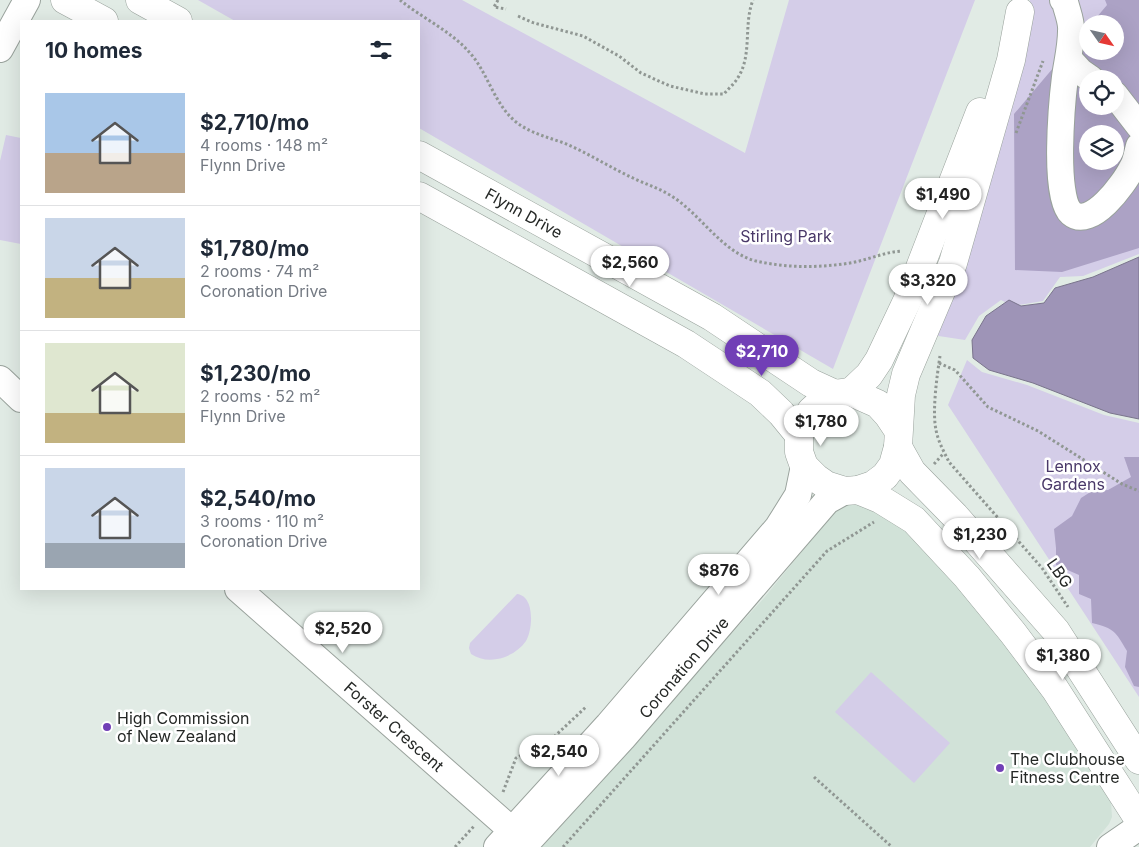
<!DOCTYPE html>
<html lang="en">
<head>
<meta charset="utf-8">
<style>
	body { margin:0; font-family:Inter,sans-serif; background:#f2f2f3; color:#1f2937; height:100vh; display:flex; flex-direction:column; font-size:19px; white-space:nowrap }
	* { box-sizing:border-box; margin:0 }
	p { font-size:16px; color:#747a83 }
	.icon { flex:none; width:28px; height:28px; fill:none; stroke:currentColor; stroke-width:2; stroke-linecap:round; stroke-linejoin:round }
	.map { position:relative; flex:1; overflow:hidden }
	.sheet { position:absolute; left:20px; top:20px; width:400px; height:570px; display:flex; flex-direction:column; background:#fff; border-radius:0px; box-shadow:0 5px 20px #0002 }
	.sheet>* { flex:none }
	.needle { width:32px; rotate:124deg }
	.fabs { position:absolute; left:1079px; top:15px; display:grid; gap:10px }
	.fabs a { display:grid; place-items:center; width:45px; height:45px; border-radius:50%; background:#fff; box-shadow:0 5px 20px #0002; font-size:25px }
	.price { position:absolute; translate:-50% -42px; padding:0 11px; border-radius:18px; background:#fff; color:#222; font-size:16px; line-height:32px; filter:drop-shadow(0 1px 2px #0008) }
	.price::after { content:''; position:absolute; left:50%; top:30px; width:15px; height:11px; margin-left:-8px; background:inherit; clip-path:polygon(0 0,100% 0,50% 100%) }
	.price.selected { background:#713fb6; color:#fff }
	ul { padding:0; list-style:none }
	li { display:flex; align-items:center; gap:15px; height:125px; padding:0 25px }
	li+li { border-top:1px solid #e0e1e3 }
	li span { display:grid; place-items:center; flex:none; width:140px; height:100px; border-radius:0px; color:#555 }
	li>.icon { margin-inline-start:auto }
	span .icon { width:60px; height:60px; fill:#fffc; stroke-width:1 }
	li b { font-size:21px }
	h2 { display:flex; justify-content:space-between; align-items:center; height:60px; padding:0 25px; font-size:21px }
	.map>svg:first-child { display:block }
	.built { fill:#d1e2d8 }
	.green { fill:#d4cde8; fill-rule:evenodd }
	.forest { fill:#aca2c5; fill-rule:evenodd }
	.water { fill:#9e94b7; stroke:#7a748c }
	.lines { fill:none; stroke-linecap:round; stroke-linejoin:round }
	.minor-casing { stroke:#99a29c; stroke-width:28 }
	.major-casing { stroke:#99a29c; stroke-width:29 }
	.path { stroke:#909793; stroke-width:3; stroke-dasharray:2.5 2.5; stroke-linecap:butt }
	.minor { stroke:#fff; stroke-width:26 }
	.major { stroke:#fff; stroke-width:28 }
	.poi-dot { fill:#713fb6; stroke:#fff; stroke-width:2 }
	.labels { text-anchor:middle; stroke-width:5; stroke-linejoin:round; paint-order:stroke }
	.street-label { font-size:16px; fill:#252826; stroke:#fff }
	.park-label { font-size:16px; fill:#4a3969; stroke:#fff }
	.poi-label { font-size:16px; fill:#252826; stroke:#fff; text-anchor:start }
</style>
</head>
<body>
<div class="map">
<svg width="1139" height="847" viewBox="0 0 1139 847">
	<rect width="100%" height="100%" fill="#e1ebe5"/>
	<!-- built -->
	<path class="built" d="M865 502 900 525 980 611 1044 694 1111 802 1112 817 1109 824 1090 847H536L764 598 834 512 845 505Z"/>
	<!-- green -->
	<path class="green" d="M198 0H462L745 153 789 0H975L833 369 419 128V21H235Z
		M1030 0H1139V254L1083 276 1060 277 1043 301 1013 306 1001 300 979 316 965 340 932 335ZM1088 24H1115V51H1088ZM1088 79H1115V106H1088ZM1088 134H1115V161H1088Z
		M6 135 21 138V244L0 240V161Z
		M967 360 982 372 1027 385 1104 415 1139 423V697L948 405Z
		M517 594C535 596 533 629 526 641 519 651 508 657 497 659 488 661 479 659 471 654L469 648 470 643Z
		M871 672 950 743 914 783 835 712Z"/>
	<!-- forest -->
	<path class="forest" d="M1105 0H1139V248L1062 272 1015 270 1014 114 1087 28 1088 51H1115V24H1091L1107 5ZM1088 79H1115V106H1088ZM1088 134H1115V161H1088Z
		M1124 457H1139V687L1134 686 1125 667 1127 651C1115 631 1115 629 1092 623L1091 599 1079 594V575L1056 565V548L1054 529 1072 516 1081 498 1092 491 1108 490 1131 477Z"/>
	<!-- water -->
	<path class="water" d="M1139 257V419L1110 413 1033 383 989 370 973 358 972 340 986 316 1009 300 1021 306 1044 303 1055 288 1093 277Z"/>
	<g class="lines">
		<defs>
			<g id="minor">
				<path d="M1063 0 1065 2C1067 11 1072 22 1071 31 1071 47 1067 62 1065 77 1062 101 1053 197 1071 213 1091 230 1124 184 1132 168 1136 162 1137 153 1139 146"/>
				<path d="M0 49 27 0"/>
				<path d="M1069 59 1081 72 1091 79"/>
				<path d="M1115 95 1139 126"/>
				<path d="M0 379 21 399"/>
				<path id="s1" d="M238 589 524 841"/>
				<path d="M497 847 608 725 778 527 798 495 804 466"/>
				<path id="s2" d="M523 847 623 738 827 501 845 491"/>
				<path d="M1110 847 1139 827"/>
			</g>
			<g id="major">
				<path d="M65 0 104 21"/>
				<path d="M140 0 178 21"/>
				<path id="s3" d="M419 155 712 317 811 383 835 394"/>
				<path d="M419 196 686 344 760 393 781 413 799 435"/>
				<path d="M851 392 869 375 879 360 907 301 980 112"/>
				<path d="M898 430 888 415 878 404 851 392 835 394 823 400 811 411 799 435V452L804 466 816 478 826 485 845 491 858 490 873 485 885 476 893 465 898 447 901 395 906 374 953 263 1011 60 1020 12"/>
				<path d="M898 447 912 472 955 516 1056 631 1139 760"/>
				<path d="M858 490 880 499 914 520 967 577 1013 633 1055 689 1139 820"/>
			</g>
		</defs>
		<!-- minor casing -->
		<use href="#minor" class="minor-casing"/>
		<!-- major casing -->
		<use href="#major" class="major-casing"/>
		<!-- path -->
		<path class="path" d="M400 0C422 18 451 31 470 53 488 73 494 104 516 122 530 133 547 137 564 143 588 153 611 168 635 179 648 185 661 189 673 197 701 215 723 253 756 261 787 268 819 268 850 263 868 260 884 252 902 251
			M498 0 494 7 506 9
			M518 16 534 23 583 36 619 56 641 73 670 86 705 94H724C728 89 734 84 737 79 753 56 743 25 753 0
			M1016 133 1043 61
			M940 356C937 376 932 411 936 430 938 441 944 452 949 462L1042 568 1068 607
			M939 363 955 370 988 407 1038 431 1122 484 1139 491
			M934 464 944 453
			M814 777 892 847
			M503 792 516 758 555 736 587 706
			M455 847 475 825
			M563 847 827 551 874 522"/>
		<!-- minor -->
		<use href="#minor" class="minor"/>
		<!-- major -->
		<use href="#major" class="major"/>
	</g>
	<!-- markers -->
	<g class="poi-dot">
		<circle cx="107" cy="727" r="5"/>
		<circle cx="1000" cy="768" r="5"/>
	</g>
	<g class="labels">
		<!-- street labels -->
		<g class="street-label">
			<text dy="6" stroke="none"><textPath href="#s3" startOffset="120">Flynn Drive</textPath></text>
			<text transform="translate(1060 573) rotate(55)" y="6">LBG</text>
			<text dy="6" stroke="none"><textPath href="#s2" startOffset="241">Coronation Drive</textPath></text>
			<text dy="6" stroke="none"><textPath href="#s1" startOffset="208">Forster Crescent</textPath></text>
		</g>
		<!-- park labels -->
		<g class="park-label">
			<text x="786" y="242">Stirling Park</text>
			<text x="1073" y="472">Lennox<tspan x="1073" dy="18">Gardens</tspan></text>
		</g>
		<!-- poi labels -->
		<g class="poi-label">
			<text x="117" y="724">High Commission<tspan x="117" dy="18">of New Zealand</tspan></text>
			<text x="1010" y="765">The Clubhouse<tspan x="1010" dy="18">Fitness Centre</tspan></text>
		</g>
	</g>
</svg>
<div class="fabs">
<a><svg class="needle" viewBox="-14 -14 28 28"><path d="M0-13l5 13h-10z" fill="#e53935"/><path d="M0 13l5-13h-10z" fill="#747a83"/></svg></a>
<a><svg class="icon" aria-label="locate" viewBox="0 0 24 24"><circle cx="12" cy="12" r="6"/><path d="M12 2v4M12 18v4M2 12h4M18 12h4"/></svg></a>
<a><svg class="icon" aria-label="layers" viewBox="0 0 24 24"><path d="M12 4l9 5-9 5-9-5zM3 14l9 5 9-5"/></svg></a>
</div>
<b class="price" style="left:943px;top:220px">$1,490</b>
<b class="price" style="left:630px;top:288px">$2,560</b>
<b class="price" style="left:928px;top:306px">$3,320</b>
<b class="price selected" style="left:762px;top:377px">$2,710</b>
<b class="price" style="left:821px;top:447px">$1,780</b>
<b class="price" style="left:980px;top:560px">$1,230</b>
<b class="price" style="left:719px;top:596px">$876</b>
<b class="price" style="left:343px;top:654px">$2,520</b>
<b class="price" style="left:1063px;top:681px">$1,380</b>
<b class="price" style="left:559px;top:777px">$2,540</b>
<section class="sheet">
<h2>10 homes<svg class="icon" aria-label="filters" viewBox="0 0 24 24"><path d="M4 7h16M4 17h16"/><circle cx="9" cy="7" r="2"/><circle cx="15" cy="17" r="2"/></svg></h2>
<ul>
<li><span style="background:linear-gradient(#a9c7e8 60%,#b9a48a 0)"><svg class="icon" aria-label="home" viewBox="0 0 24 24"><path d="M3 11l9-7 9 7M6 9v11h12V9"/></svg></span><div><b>$2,710/mo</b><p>4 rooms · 148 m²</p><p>Flynn Drive</p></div></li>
<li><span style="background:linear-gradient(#c9d6e8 60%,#c2b280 0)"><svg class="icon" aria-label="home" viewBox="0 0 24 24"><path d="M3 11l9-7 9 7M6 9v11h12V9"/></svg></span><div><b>$1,780/mo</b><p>2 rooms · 74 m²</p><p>Coronation Drive</p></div></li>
<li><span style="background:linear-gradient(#dfe7d0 70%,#c2b280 0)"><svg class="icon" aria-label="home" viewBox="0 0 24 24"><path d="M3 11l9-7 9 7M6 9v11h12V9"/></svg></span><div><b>$1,230/mo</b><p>2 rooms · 52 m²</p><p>Flynn Drive</p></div></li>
<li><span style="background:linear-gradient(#c9d6e8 75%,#9aa5b1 0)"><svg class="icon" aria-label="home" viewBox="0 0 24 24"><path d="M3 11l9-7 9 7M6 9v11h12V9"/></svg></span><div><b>$2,540/mo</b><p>3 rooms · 110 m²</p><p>Coronation Drive</p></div></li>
</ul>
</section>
</div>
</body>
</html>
